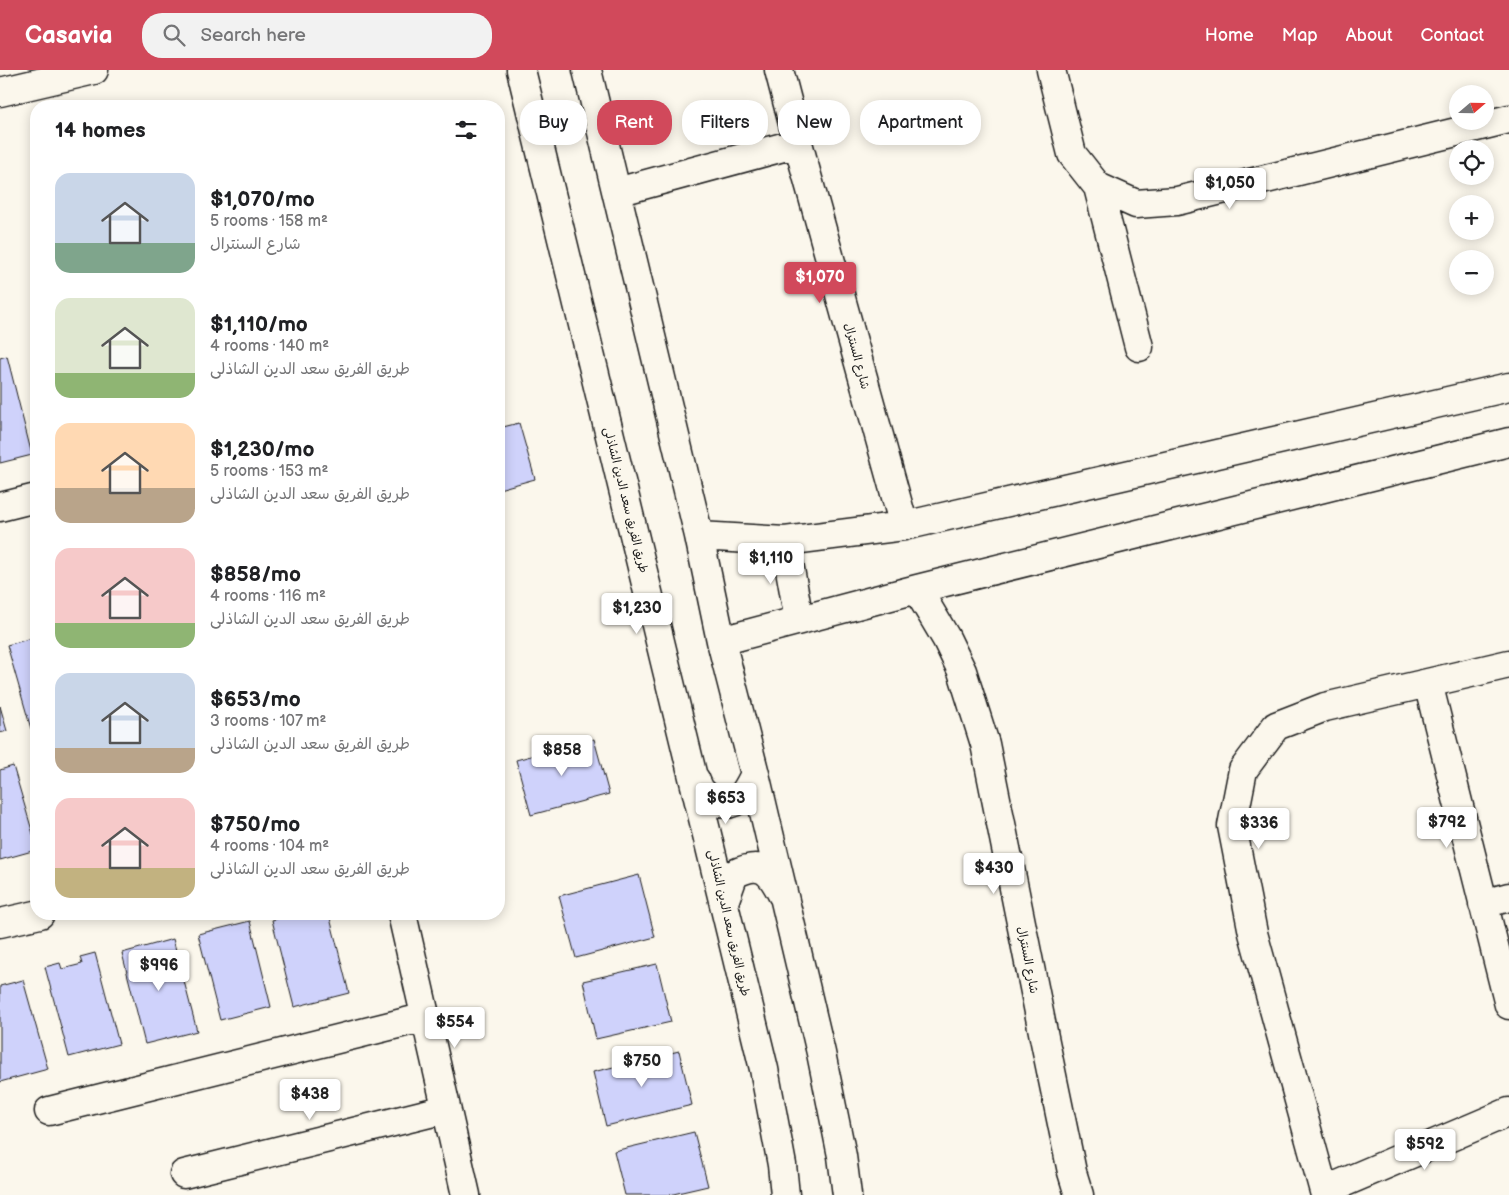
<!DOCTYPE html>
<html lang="en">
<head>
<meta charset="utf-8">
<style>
	body { margin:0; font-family:"Balsamiq Sans","Playpen Sans Arabic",sans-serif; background:#f2f2f2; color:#202124; height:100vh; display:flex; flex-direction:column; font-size:19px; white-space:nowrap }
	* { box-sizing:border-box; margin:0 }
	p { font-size:16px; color:#757577 }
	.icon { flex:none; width:28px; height:28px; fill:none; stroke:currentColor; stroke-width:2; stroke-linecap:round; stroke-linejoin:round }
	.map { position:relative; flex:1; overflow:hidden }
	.side { position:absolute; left:30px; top:30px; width:475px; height:820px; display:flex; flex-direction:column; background:#fff; border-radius:20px; box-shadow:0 2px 12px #0003 }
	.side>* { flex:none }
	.hud { position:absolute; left:520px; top:30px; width:475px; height:45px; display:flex; gap:10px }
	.needle { width:32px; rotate:70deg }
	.tools { position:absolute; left:1449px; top:15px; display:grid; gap:10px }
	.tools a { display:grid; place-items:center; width:45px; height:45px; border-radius:50%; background:#fff; box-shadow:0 2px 12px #0003; font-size:25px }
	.price { position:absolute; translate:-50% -42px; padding:0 11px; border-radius:5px; background:#fff; color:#222; font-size:16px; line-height:32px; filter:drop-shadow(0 1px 2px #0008) }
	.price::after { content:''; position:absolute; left:50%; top:30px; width:15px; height:11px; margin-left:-8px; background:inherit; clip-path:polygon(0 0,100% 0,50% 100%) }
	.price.active { background:#d1495b; color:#fff }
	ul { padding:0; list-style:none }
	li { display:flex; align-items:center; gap:15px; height:125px; padding:0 25px }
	li span { display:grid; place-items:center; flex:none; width:140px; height:100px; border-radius:15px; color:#555 }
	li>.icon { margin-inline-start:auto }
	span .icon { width:60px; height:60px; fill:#fffc; stroke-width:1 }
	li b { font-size:21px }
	h2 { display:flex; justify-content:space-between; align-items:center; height:60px; padding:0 25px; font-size:21px }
	.chip { padding:0 18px; border-radius:20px; background:#fff; box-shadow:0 2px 12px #0003; font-size:18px; line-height:45px }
	.chip.active { background:#d1495b; color:#fff }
	header { display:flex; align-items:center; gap:30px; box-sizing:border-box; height:70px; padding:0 25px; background:#d1495b; color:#fff }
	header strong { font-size:24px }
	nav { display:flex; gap:28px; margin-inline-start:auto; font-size:18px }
	.search { width:350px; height:45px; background:#f2f2f2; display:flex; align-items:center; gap:12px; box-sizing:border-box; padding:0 18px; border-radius:20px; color:#757577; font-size:19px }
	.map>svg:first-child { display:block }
	.building { fill:#cfd2fb; stroke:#1c1c1c }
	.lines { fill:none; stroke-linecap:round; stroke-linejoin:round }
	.minor-casing { stroke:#1c1c1c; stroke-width:31 }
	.minor { stroke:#fbf7ec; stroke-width:28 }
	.labels { text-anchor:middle; stroke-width:4; stroke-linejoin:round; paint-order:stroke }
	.street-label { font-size:12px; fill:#1c1c1c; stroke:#fbf7ec }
</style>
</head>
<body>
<header>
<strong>Casavia</strong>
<div class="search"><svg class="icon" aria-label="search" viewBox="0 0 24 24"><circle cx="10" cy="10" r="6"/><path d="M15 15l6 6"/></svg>Search here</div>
<nav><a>Home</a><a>Map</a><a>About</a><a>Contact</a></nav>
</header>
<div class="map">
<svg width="1509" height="1125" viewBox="0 0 1509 1125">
	<rect width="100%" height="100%" fill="#fbf7ec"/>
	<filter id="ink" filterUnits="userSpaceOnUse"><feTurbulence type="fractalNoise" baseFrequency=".02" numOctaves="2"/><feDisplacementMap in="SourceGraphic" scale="10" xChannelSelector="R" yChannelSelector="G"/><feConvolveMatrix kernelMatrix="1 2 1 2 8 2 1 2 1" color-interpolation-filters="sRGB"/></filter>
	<g filter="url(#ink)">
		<!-- building -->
		<path class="building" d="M7 286 32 385 0 393V288Z
			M519 353 535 409 499 419V358Z
			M36 567V657L31 659 7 575Z
			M0 636 7 661 0 663Z
			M594 669 609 724 531 745 516 690Z
			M13 696 36 774V780L0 790V700Z
			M639 805 655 867 576 888 559 826Z
			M296 844H329L349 923 294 937 272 850Z
			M250 851 271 937 220 950 198 864Z
			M173 869 197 961 145 974 122 883Z
			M95 883 119 974 69 987 45 897 60 893 62 899 82 894 80 887Z
			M657 894 671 952 596 969 583 911Z
			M23 910 48 999 0 1012V916Z
			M679 981 692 1035 606 1056 593 1002Z
			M694 1062 708 1116 669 1125H625L614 1081Z"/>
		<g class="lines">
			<defs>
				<path id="minor" d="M521 0 764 999 782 1095 785 1125
					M587 0 699 466 721 571 755 704 821 983 842 1086 847 1125
					M779 0 798 73 904 456
					M1051 0 1072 84 1098 117 1136 134 1177 131 1509 49
					M0 22 94 0
					M1098 117 1139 277
					M617 122 798 73
					M0 437 36 428
					M699 466 785 471 904 456 1509 317
					M785 471 799 550
					M917 519 946 568 962 601 985 674 1044 967 1072 1102 1079 1125
					M721 571 917 519 1509 372
					M1428 613 1509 935
					M695 709C697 713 699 719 702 722 712 733 729 739 741 727 747 721 751 712 755 704
					M724 832 734 804C761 791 769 799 782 824
					M1483 834 1509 827
					M402 844 466 1125
					M0 853 40 844
					M49 1041 426 947
					M184 1104 446 1039
					M1324 1121 1509 1042
					M1325 1125 1253 863 1232 756 1243 700 1276 656 1325 637 1509 594"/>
			</defs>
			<!-- minor casing -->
			<use href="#minor" class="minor-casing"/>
			<!-- minor -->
			<use href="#minor" class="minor"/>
		</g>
	</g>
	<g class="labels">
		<!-- street labels -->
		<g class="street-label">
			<text transform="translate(857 286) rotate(75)" y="4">شارع السنترال</text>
			<text transform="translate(626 430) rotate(76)" y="4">طريق الفريق سعد الدين الشاذلى</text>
			<text transform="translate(729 853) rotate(77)" y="4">طريق الفريق سعد الدين الشاذلى</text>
			<text transform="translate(1028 890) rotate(79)" y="4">شارع السنترال</text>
		</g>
	</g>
</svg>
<div class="tools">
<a><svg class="needle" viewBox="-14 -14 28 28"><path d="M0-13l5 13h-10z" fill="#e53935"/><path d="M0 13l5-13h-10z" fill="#757577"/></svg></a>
<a><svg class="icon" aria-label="locate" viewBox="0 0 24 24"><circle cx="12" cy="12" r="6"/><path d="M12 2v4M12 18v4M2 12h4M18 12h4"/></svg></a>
<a>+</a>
<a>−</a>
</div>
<b class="price" style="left:1230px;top:140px">$1,050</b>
<b class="price active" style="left:820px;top:234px">$1,070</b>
<b class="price" style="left:771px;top:515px">$1,110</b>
<b class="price" style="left:637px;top:565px">$1,230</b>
<b class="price" style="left:562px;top:707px">$858</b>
<b class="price" style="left:726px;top:755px">$653</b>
<b class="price" style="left:1447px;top:779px">$792</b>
<b class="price" style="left:1259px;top:780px">$336</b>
<b class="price" style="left:994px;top:825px">$430</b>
<b class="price" style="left:159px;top:922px">$996</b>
<b class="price" style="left:455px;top:979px">$554</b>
<b class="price" style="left:642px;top:1018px">$750</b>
<b class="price" style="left:310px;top:1051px">$438</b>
<b class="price" style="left:1425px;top:1101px">$592</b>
<div class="hud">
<a class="chip">Buy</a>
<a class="chip active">Rent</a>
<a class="chip">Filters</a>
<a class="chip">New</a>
<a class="chip">Apartment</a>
</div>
<section class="side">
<h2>14 homes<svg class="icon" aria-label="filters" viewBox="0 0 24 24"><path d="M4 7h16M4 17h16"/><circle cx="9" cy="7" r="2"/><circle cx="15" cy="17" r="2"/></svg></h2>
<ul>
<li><span style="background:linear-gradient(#c9d6e8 70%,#7fa58c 0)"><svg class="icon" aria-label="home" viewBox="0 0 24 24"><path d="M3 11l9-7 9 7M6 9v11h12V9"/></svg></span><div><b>$1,070/mo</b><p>5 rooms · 158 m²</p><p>شارع السنترال</p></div></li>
<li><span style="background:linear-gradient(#dfe7d0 75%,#8fb573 0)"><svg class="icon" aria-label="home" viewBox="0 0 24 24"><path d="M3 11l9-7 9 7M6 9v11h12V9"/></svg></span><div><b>$1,110/mo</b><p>4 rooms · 140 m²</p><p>طريق الفريق سعد الدين الشاذلى</p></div></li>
<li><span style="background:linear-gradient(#ffd9b3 65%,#b9a48a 0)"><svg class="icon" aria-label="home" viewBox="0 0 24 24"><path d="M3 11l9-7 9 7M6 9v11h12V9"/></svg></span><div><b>$1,230/mo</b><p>5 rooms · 153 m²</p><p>طريق الفريق سعد الدين الشاذلى</p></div></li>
<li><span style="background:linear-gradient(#f6c9c9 75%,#8fb573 0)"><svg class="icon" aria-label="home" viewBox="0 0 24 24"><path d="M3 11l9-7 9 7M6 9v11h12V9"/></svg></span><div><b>$858/mo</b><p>4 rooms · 116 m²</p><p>طريق الفريق سعد الدين الشاذلى</p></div></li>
<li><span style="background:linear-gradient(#c9d6e8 75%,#b9a48a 0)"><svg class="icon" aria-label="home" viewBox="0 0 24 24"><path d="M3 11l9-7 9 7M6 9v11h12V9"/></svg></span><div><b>$653/mo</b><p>3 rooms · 107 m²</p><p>طريق الفريق سعد الدين الشاذلى</p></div></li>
<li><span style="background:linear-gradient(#f6c9c9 70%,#c2b280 0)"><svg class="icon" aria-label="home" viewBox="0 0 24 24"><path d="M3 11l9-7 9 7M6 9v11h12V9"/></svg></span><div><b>$750/mo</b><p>4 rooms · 104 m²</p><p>طريق الفريق سعد الدين الشاذلى</p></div></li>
</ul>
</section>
</div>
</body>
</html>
